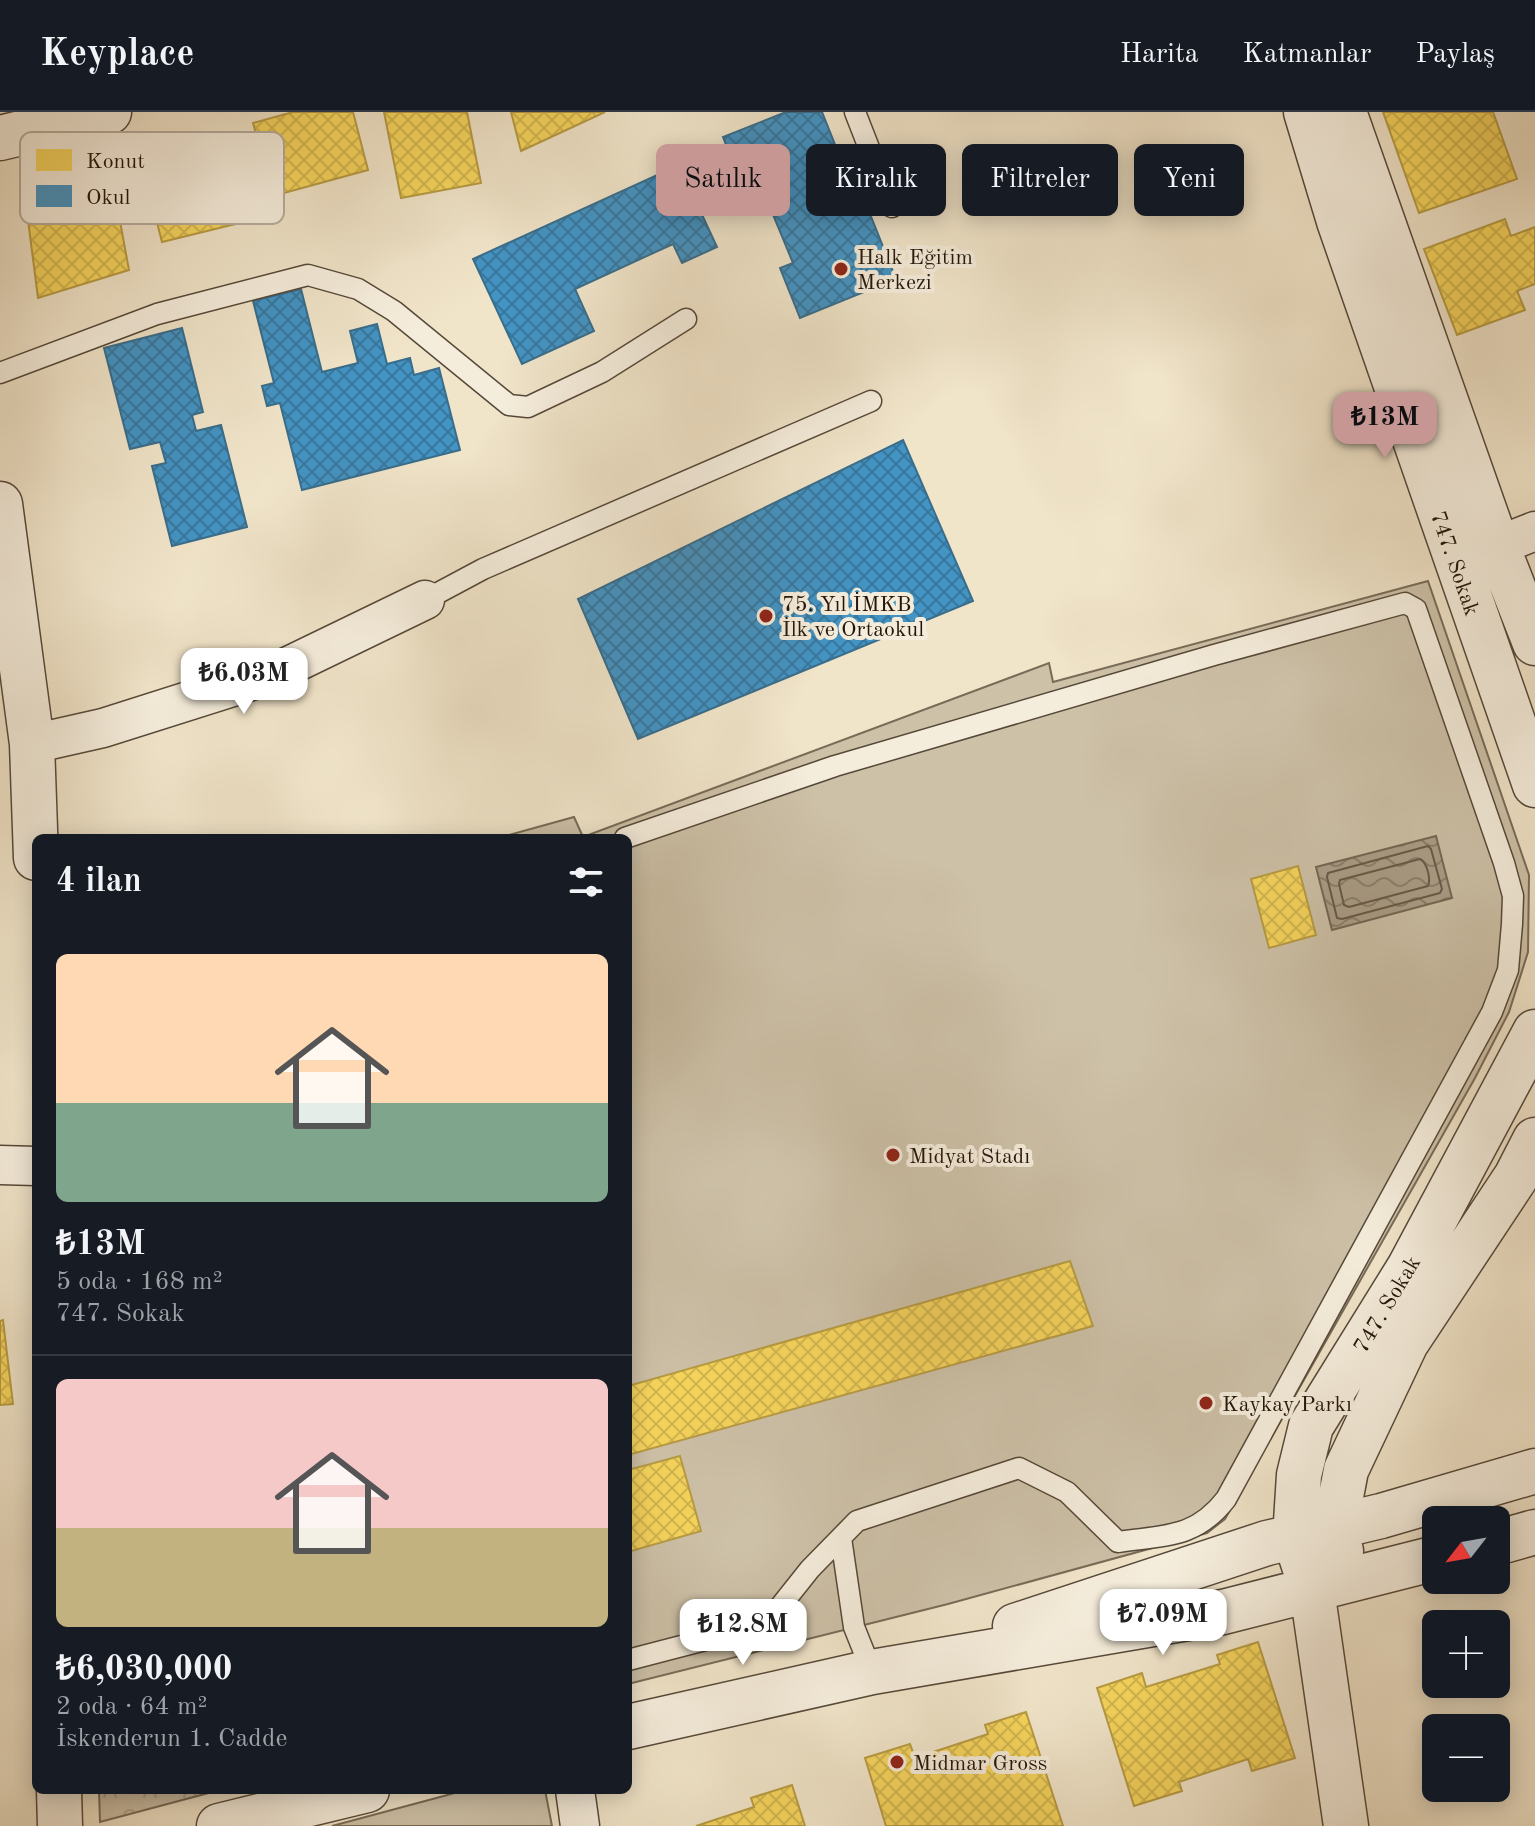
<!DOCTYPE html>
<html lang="tr">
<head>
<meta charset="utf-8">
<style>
	body { margin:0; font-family:"Old Standard TT",serif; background:#242831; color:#f1f3f6; height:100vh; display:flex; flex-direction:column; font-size:30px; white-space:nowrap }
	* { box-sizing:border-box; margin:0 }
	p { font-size:26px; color:#9ea1a6 }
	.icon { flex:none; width:44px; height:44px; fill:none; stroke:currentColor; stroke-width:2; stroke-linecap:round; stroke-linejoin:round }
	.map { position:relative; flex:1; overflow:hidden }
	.panel { position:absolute; left:32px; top:722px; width:600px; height:960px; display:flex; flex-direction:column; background:#171b24; border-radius:12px; box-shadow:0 4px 20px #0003 }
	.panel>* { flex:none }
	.hud { position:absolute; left:656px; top:32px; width:758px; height:72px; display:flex; gap:16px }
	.needle { width:52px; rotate:239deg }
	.fabs { position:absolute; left:1422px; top:1394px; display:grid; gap:16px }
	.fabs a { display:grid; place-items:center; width:88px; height:88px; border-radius:12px; background:#171b24; box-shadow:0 4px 20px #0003; font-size:40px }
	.price { position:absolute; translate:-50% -68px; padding:0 18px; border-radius:16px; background:#fff; color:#222; font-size:26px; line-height:52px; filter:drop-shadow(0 2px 4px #0008) }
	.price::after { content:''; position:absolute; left:50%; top:48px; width:24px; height:18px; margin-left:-12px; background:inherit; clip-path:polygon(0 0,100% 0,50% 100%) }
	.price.selected { background:#c59692; color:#111 }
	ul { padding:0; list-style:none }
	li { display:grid; align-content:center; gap:16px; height:424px; padding:0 24px }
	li+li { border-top:2px solid #363941 }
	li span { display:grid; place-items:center; height:248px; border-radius:12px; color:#555 }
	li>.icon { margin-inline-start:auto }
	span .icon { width:144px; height:144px; fill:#fffc; stroke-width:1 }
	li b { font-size:34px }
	h2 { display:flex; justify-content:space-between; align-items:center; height:96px; padding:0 24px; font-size:34px }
	.pill { padding:0 28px; border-radius:12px; background:#171b24; box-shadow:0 4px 20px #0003; font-size:28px; line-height:72px }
	.pill.selected { background:#c59692; color:#111 }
	header { display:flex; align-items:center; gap:48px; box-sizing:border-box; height:112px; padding:0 40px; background:#171b24; border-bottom:2px solid #363941 }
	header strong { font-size:38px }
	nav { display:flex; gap:44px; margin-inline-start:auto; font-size:28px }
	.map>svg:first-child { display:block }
	.forest { fill:url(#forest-crowns); stroke:#786b58; stroke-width:2 }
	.park { fill:#cdc1a8; stroke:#786b58; stroke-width:2 }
	.water { fill:url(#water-waves); stroke:#746755; stroke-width:2 }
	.homes { fill:url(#homes-cross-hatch); stroke:#b79b43; stroke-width:2 }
	.schools { fill:url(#schools-cross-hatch); stroke:#396d8b; stroke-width:2 }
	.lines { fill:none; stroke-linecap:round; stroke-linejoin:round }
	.shore { stroke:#665a48; stroke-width:2 }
	.service-casing { stroke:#564939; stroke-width:23 }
	.minor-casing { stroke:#564939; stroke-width:41 }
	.tertiary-casing { stroke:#564939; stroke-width:47 }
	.service { stroke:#f5eddc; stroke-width:20 }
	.minor { stroke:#f5eddc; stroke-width:38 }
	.tertiary { stroke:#f5eddc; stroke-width:44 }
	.poi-dot { fill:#8f2418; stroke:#f5eddc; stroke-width:3 }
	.labels { text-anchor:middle; stroke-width:8; stroke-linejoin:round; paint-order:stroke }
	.poi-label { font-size:22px; fill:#231509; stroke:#f5eddc; text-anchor:start }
	.street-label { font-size:22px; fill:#231509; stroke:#f5eddc }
	.key { fill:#f5eddc; stroke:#b6ac9d; stroke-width:2 }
	.key-label { font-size:22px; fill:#231509 }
</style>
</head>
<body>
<header>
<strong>Keyplace</strong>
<nav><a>Harita</a><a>Katmanlar</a><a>Paylaş</a></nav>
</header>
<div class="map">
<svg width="1535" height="1714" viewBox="0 0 1535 1714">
	<defs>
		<pattern id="forest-crowns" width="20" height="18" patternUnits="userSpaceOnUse" patternTransform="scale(2)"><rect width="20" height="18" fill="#cdc1a8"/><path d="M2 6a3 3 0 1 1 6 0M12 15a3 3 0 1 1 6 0" fill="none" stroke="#b0a58f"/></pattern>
		<pattern id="water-waves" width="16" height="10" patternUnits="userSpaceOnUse" patternTransform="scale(2)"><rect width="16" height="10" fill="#aa9e88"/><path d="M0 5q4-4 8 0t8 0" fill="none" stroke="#8a806d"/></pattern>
		<pattern id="homes-cross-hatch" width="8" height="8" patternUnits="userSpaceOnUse" patternTransform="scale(2)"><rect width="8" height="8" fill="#f6d55c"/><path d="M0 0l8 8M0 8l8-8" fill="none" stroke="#d3b64f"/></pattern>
		<pattern id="schools-cross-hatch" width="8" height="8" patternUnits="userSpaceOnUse" patternTransform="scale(2)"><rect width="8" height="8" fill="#4393c3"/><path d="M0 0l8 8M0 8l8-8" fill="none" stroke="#38779d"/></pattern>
	</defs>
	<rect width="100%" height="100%" fill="#f0e4c9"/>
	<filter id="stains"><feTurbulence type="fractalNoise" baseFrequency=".0025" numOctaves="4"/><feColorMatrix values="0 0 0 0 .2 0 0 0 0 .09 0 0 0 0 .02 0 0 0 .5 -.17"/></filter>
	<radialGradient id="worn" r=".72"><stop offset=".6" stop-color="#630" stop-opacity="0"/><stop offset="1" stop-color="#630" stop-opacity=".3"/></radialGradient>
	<!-- forest -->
	<path class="forest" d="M99 1678H220L100 1710Z"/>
	<!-- park -->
	<path class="park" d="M1428 469 1529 763 1528 840 1509 900 1475 966 1225 1407 1207 1421 948 1492 628 1572V726H498L574 705 583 725 1049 551 1053 570Z
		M466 1678H545L552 1714H332Z"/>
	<!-- water -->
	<path class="water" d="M1436 724 1452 786 1332 818 1316 755Z"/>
	<!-- homes -->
	<path class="homes" d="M293 0H353L368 58 273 84 253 11Z
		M384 0H467L481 71 401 86Z
		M511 0H605L521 39Z
		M1383 0H1493L1517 67 1419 101Z
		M226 24 248 109 162 130 140 45Z
		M109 50 129 158 38 186 23 69Z
		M1505 107 1511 124 1535 115V172L1517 179 1525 198 1457 223 1424 137Z
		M1298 754 1316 823 1269 836 1251 767Z
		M1070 1149 1093 1214 628 1343V1274Z
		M3 1208 13 1292 0 1293V1209Z
		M680 1344 701 1419 628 1440V1358Z
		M1258 1530 1295 1646 1252 1659 1248 1647 1179 1670 1182 1679 1134 1694 1097 1576 1142 1561 1146 1575 1220 1552 1217 1543Z
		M1026 1600 1063 1714H886L865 1646 910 1632 915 1646 988 1622 985 1613Z
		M792 1673 805 1714H696L754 1695 751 1686Z"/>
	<!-- schools -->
	<path class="schools" d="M786 0H822L846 60 863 62 874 82 868 97 896 167 800 206 780 156 793 151 755 59 739 65 723 25Z
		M679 53 717 135 682 151 673 132 575 177 594 219 522 252 473 147Z
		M301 177 322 260 358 251 350 219 377 212 387 252 410 246 414 263 439 256 460 338 302 378 280 291 267 294 262 274 274 271 253 189Z
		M182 216 203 300 192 303 196 319 221 313 247 415 172 434 152 354 166 351 160 330 130 337 104 236Z
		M903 328 973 489 638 627 578 487Z"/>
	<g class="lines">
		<!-- shore -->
		<path class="shore" d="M1428 734 1431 737 1442 777 1440 781 1342 807 1337 806 1327 765 1328 761Z
			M1420 747C1427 750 1431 767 1428 774L1349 795 1344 793 1339 772 1340 768Z"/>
		<defs>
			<path id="service" d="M855 0 892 95
				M0 261 157 202 308 163 358 177 394 199 509 293 528 295 602 260 686 207
				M425 488 483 457 871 289
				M625 726 835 654 1214 543 1405 491 1416 497 1504 751 1513 784 1512 812 1508 858 1492 900 1226 1387C1195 1427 1164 1423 1118 1430L1067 1380 1019 1356 857 1409 810 1457 779 1496 747 1517 628 1548
				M841 1426 854 1515 872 1560"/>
			<path id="minor" d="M1497 434 1535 419
				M32 632 103 616 270 563 425 488
				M0 1053 36 1054
				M575 1678 580 1714"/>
			<path id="tertiary" d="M1306 0 1339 109 1535 673
				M1344 0 1497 434 1535 531
				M0 26 109 0
				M0 392 32 632 36 746
				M1496 1431 1535 1420
				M1341 1439 1335 1416 1346 1358 1406 1231 1516 1065 1535 1028
				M1015 1514 1267 1431 1381 1404 1535 1359
				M628 1615 872 1560 1223 1500 1436 1446
				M59 1678 60 1714
				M219 1714 367 1678
				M1346 1714 1312 1478 1295 1426 1299 1363 1311 1314 1409 1156 1535 920"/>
		</defs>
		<!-- service casing -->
		<use href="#service" class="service-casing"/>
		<!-- minor casing -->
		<use href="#minor" class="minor-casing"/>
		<!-- tertiary casing -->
		<use href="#tertiary" class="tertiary-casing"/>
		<!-- service -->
		<use href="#service" class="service"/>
		<!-- minor -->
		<use href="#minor" class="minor"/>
		<!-- tertiary -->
		<use href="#tertiary" class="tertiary"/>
	</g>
	<!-- markers -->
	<g class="poi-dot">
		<circle cx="841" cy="157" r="8"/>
		<circle cx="766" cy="504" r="8"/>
		<circle cx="893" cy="1043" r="8"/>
		<circle cx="1206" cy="1291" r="8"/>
		<circle cx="897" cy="1650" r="8"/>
	</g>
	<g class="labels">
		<!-- poi labels -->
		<g class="poi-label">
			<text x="857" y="152">Halk Eğitim<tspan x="857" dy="25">Merkezi</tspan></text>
			<text x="782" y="499">75. Yıl İMKB<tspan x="782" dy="25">İlk ve Ortaokul</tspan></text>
			<text x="909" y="1051">Midyat Stadı</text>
			<text x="1222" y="1299">Kaykay Parkı</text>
			<text x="913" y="1658">Midmar Gross</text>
		</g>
		<!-- street labels -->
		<g class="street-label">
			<text transform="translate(1456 451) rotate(71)" y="8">747. Sokak</text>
			<text transform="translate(1386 1192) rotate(-59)" y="8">747. Sokak</text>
		</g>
	</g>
	<!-- legend -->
	<rect x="20" y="20" width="264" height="92" rx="12" class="key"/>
	<rect x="36" y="37" width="36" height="22" fill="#f6d55c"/>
	<rect x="36" y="73" width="36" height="22" fill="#4393c3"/>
	<g class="key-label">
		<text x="86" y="56">Konut</text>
		<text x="86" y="92">Okul</text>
	</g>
	<rect width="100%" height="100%" filter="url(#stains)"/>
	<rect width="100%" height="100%" fill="url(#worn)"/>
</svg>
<div class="fabs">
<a><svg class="needle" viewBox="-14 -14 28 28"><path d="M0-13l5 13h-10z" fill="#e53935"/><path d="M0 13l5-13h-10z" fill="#9ea1a6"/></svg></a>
<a>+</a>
<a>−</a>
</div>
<b class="price selected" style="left:1385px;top:348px">₺13M</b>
<b class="price" style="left:244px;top:604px">₺6.03M</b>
<b class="price" style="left:1163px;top:1545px">₺7.09M</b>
<b class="price" style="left:743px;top:1555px">₺12.8M</b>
<div class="hud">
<a class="pill selected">Satılık</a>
<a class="pill">Kiralık</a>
<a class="pill">Filtreler</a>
<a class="pill">Yeni</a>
</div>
<section class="panel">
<h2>4 ilan<svg class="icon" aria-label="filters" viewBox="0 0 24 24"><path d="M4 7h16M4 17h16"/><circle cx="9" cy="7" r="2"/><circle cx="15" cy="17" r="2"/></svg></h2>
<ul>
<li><span style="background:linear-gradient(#ffd9b3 60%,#7fa58c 0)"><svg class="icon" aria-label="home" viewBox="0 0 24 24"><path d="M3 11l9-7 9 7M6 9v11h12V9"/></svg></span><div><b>₺13M</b><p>5 oda · 168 m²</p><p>747. Sokak</p></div></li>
<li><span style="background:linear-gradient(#f6c9c9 60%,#c2b280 0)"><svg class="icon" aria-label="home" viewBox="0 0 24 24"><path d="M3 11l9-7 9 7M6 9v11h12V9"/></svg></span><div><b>₺6,030,000</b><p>2 oda · 64 m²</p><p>İskenderun 1. Cadde</p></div></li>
</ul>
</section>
</div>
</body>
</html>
